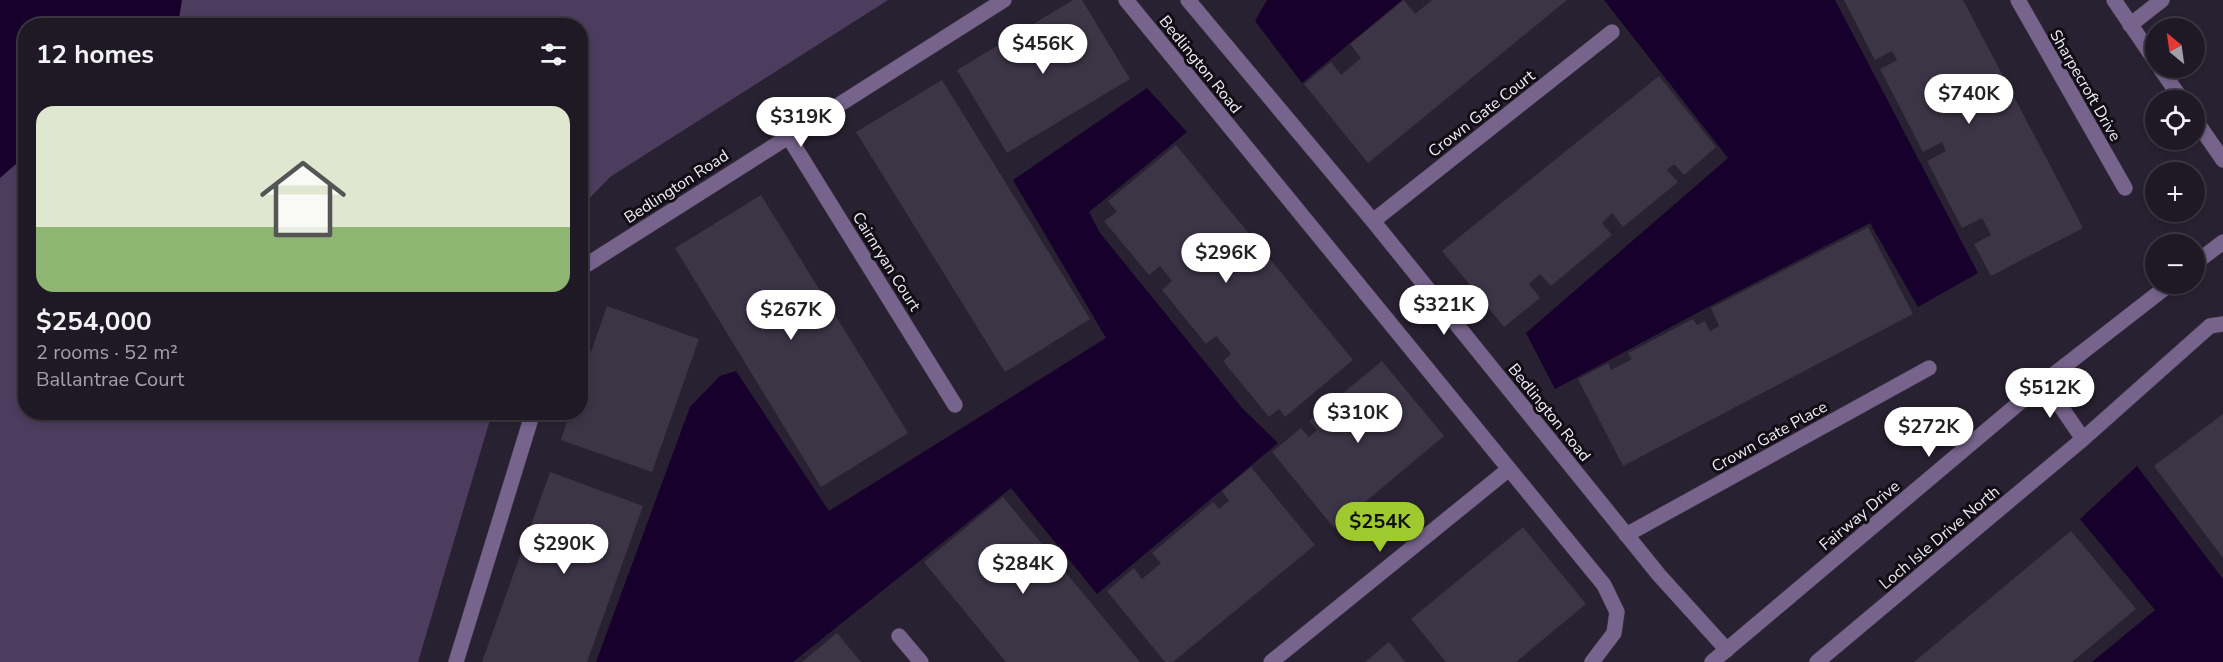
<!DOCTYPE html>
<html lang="en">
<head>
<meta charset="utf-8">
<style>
	body { margin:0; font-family:"Nunito Sans",sans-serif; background:#26222d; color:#f1f3f6; height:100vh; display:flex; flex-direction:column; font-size:22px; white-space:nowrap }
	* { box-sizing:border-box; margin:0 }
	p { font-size:20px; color:#a1a0a7 }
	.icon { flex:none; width:33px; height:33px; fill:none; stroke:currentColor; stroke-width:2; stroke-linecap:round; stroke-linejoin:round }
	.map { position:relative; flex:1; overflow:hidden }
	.panel { position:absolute; left:18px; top:18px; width:570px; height:402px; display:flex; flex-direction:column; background:#1e1925; border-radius:24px; box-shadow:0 3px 9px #0003,0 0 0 2px #3c3842 }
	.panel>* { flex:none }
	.needle { width:39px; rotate:331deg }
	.fabs { position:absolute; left:2145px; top:18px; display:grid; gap:12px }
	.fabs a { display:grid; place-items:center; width:60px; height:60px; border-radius:50%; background:#1e1925; box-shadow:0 3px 9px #0003,0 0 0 2px #3c3842; font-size:30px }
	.price { position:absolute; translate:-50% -51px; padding:0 14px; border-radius:21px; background:#fff; color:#222; font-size:20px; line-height:39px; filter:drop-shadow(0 2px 3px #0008) }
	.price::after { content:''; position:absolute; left:50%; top:36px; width:18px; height:14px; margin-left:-9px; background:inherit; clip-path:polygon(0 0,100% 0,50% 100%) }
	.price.active { background:#9eca2f; color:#111 }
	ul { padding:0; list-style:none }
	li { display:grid; align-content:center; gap:12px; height:318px; padding:0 18px }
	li+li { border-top:2px solid #3c3842 }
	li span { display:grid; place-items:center; height:186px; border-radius:18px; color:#555 }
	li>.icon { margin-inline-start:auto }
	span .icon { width:108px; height:108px; fill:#fffc; stroke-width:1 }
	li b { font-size:26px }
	h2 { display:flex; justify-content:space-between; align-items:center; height:72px; padding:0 18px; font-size:26px }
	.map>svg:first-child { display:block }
	.green { fill:#4c3d5e }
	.water { fill:#18002c }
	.building { fill:#3c3546 }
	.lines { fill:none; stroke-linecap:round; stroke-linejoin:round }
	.minor-casing { stroke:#443d4d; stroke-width:16 }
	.minor { stroke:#77648d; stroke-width:15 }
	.labels { text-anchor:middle; stroke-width:6; stroke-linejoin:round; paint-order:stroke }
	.street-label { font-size:16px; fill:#f0ebf6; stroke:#100d14 }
</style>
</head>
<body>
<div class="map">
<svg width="2223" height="662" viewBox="0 0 2223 662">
	<rect width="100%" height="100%" fill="#282131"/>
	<!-- green -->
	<path class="green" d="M0 0H888L610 177 581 207 580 26H26V412L492 413 418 662H0Z"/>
	<!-- water -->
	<path class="water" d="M0 0H182L178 25 26 26 25 156 0 178Z
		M1267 0H1402L1302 83 1255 21Z
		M1604 0H1835L1978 273 1918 307 1870 223 1708 307 1555 389 1526 333 1728 158Z
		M1147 88 1187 132 1089 212 1100 233 1243 409 1278 443 1097 594 1011 488 793 662H596L690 407 720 376 736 371 829 511 1106 338 1013 180Z
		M2137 466 2223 579V662H2092L2155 610 2080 519Z"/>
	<!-- building -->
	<path class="building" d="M1073 0H1082L1130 79 1007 153 957 70Z
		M1404 0 1415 14 1432 0H1567L1368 163 1304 84 1331 62 1341 75 1361 58 1350 44Z
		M1844 0H1963L2083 228 1991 276 1974 244 1991 235 1982 218 1962 228 1927 161 1946 151 1942 142 1923 152 1880 69 1897 60 1892 51 1875 60Z
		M1659 76 1716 147 1684 175 1674 164 1667 170 1678 182 1623 227 1612 213 1602 223 1612 235 1551 286 1540 274 1529 284 1540 298 1504 327 1442 251Z
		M942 80 1090 319 1005 372 856 132Z
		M1176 145 1353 360 1285 417 1279 409 1269 417 1223 361 1231 354 1216 336 1206 344 1162 290 1172 281 1160 266 1149 275 1104 221 1117 212 1108 201Z
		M761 195 908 433 821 487 675 248Z
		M1868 227 1913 314 1623 466 1578 379 1608 363 1611 370 1632 359 1628 353 1693 319 1697 325 1705 321 1710 331 1719 326 1711 308Z
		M607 306 699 339 652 472 561 440 570 412H580V383Z
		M1382 361 1444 436 1334 528 1272 452 1301 428 1309 437 1317 430 1309 421Z
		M2223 414V558L2154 466Z
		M1251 467 1315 545 1173 662H1165L1107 591 1134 568 1142 579 1161 563 1152 553 1213 502 1219 509 1229 501 1222 491Z
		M550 472 643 506 587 662H482Z
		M1003 497 1140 662H1006L924 562Z
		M1523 527 1586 604 1516 662H1446L1411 619Z
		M2071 531 2136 609 2072 662H1914Z
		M837 633 861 662H802Z
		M1389 642 1405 662H1365Z"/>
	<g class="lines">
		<defs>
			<path id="minor" d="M1126 0 1604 585 1617 612 1614 633 1592 662
				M1188 0 1373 221 1659 575 1727 650
				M2018 0 2125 188
				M2114 0 2156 62
				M2130 25 2162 0
				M2160 68 2182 100
				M2194 118 2223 160
				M788 136 955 405
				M1373 221 1612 32
				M2194 264 2223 242
				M580 269 1004 0
				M2044 382 2083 439
				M1626 535 1929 368
				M899 636 921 662
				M456 662 533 412
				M1271 662 1509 469
				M1712 662 2044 382 2170 284
				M1817 662 2083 439 2210 326 2223 324"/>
		</defs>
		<!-- minor casing -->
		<use href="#minor" class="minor-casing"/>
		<!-- minor -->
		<use href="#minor" class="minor"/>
	</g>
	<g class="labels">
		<!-- street labels -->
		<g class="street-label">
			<text transform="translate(1201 64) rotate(51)" y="6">Bedlington Road</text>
			<text transform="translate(2086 85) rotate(60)" y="6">Sharpecroft Drive</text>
			<text transform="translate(1481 113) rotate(-38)" y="6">Crown Gate Court</text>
			<text transform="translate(676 186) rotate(-33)" y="6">Bedlington Road</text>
			<text transform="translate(887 261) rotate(58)" y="6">Cairnryan Court</text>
			<text transform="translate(1550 412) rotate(51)" y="6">Bedlington Road</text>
			<text transform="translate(1769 436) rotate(-29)" y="6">Crown Gate Place</text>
			<text transform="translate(1859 515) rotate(-40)" y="6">Fairway Drive</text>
			<text transform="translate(1939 537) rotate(-40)" y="6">Loch Isle Drive North</text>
		</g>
	</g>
</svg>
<div class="fabs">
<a><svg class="needle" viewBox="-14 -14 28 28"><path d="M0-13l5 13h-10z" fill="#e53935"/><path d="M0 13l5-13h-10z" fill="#a1a0a7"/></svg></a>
<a><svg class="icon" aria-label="locate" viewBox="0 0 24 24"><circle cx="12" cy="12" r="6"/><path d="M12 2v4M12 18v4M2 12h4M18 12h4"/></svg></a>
<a>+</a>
<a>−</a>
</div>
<b class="price" style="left:1043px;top:75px">$456K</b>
<b class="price" style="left:1969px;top:125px">$740K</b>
<b class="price" style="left:801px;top:148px">$319K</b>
<b class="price" style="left:1226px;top:284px">$296K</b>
<b class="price" style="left:1444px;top:336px">$321K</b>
<b class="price" style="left:791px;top:341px">$267K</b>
<b class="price" style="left:2050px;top:419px">$512K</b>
<b class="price" style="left:1358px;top:444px">$310K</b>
<b class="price" style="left:1929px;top:458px">$272K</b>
<b class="price active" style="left:1380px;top:553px">$254K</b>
<b class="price" style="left:564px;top:575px">$290K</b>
<b class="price" style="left:1023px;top:595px">$284K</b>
<section class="panel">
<h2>12 homes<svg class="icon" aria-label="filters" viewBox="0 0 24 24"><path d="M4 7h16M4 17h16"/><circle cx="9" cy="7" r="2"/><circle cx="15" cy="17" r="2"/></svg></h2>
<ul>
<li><span style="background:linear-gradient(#dfe7d0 65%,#8fb573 0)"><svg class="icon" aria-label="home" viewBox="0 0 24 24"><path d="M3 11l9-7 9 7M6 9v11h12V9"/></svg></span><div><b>$254,000</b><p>2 rooms · 52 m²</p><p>Ballantrae Court</p></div></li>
</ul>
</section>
</div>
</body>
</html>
